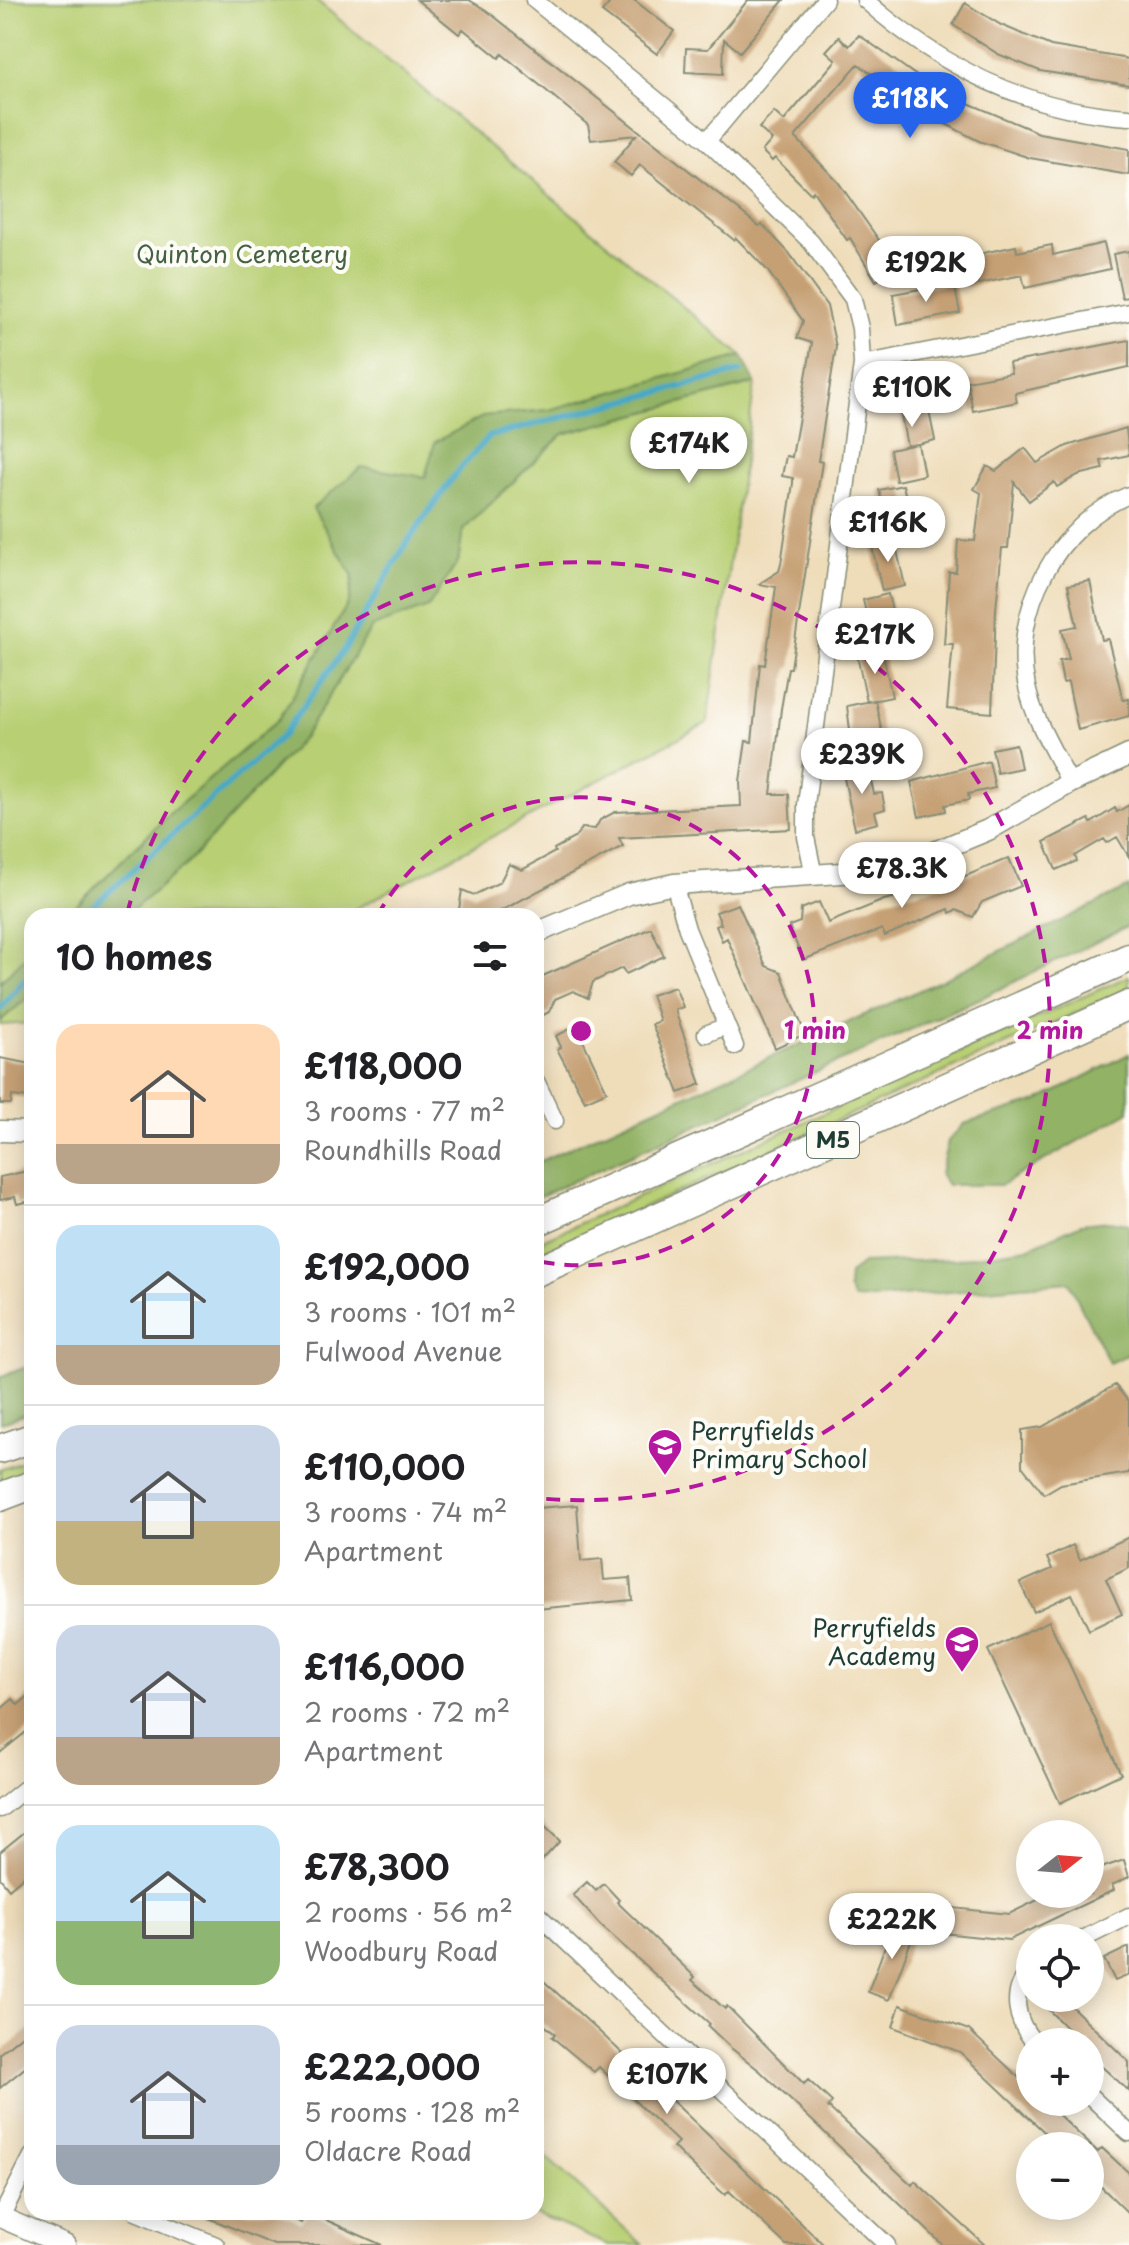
<!DOCTYPE html>
<html lang="en">
<head>
<meta charset="utf-8">
<style>
	body { margin:0; font-family:"Playpen Sans",sans-serif; background:#f2f2f2; color:#202124; height:100vh; display:flex; flex-direction:column; font-size:30px; white-space:nowrap }
	* { box-sizing:border-box; margin:0 }
	p { font-size:26px; color:#757577 }
	.icon { flex:none; width:44px; height:44px; fill:none; stroke:currentColor; stroke-width:2; stroke-linecap:round; stroke-linejoin:round }
	.map { position:relative; flex:1; overflow:hidden }
	.details { position:absolute; left:24px; top:908px; width:520px; height:1312px; display:flex; flex-direction:column; background:#fff; border-radius:24px; box-shadow:0 4px 20px #0003 }
	.details>* { flex:none }
	.needle { width:52px; rotate:73deg }
	.controls { position:absolute; left:1016px; top:1820px; display:grid; gap:16px }
	.controls a { display:grid; place-items:center; width:88px; height:88px; border-radius:50%; background:#fff; box-shadow:0 4px 20px #0003; font-size:40px }
	.price { position:absolute; translate:-50% -68px; padding:0 18px; border-radius:28px; background:#fff; color:#222; font-size:26px; line-height:52px; filter:drop-shadow(0 2px 4px #0008) }
	.price::after { content:''; position:absolute; left:50%; top:48px; width:24px; height:18px; margin-left:-12px; background:inherit; clip-path:polygon(0 0,100% 0,50% 100%) }
	.price.current { background:#2563eb; color:#fff }
	ul { padding:0; list-style:none }
	li { display:flex; align-items:center; gap:24px; height:200px; padding:0 32px }
	li+li { border-top:2px solid #e0e0e0 }
	li span { display:grid; place-items:center; flex:none; width:224px; height:160px; border-radius:24px; color:#555 }
	li>.icon { margin-inline-start:auto }
	span .icon { width:96px; height:96px; fill:#fffc; stroke-width:1 }
	li b { font-size:34px }
	h2 { display:flex; justify-content:space-between; align-items:center; height:96px; padding:0 32px; font-size:34px }
	.map>svg:first-child { display:block }
	.green { fill:#b8cf73; stroke:#6c8654; stroke-width:2 }
	.forest { fill:#92b265; stroke:#58784c; stroke-width:2 }
	.lines { fill:none; stroke-linecap:round; stroke-linejoin:round }
	.stream { stroke:#46a8c6; stroke-width:6 }
	.building { fill:#c6a075 }
	.minor-casing { stroke:#878d77; stroke-width:19 }
	.tertiary-casing { stroke:#878d77; stroke-width:23 }
	.motorway-casing { stroke:#878d77; stroke-width:31 }
	.minor { stroke:#fff; stroke-width:16 }
	.tertiary { stroke:#fff; stroke-width:20 }
	.motorway { stroke:#fff; stroke-width:28 }
	.ring { fill:none; stroke:#b5179e; stroke-width:4; stroke-dasharray:14 10 }
	.labels { text-anchor:middle; stroke-width:8; stroke-linejoin:round; paint-order:stroke }
	.shield { fill:#fdfcf7; stroke:#62766e; stroke-width:2 }
	.shield-label { font-size:22px; font-weight:bold; fill:#1f3d34 }
	.park-label { font-size:24px; fill:#456244; stroke:#fdfcf7 }
	.poi-label { font-size:24px; fill:#1f3d34; stroke:#fdfcf7; text-anchor:start }
	.centre { fill:#b5179e; stroke:#fdfcf7; stroke-width:4 }
	.ring-label { font-size:24px; text-anchor:middle; font-weight:bold; fill:#b5179e; stroke:#fdfcf7; stroke-width:8; stroke-linejoin:round; paint-order:stroke }
</style>
</head>
<body>
<div class="map">
<svg width="1129" height="2245" viewBox="0 0 1129 2245">
	<rect width="100%" height="100%" fill="#fdfcf7"/>
	<filter id="ink" filterUnits="userSpaceOnUse"><feTurbulence type="fractalNoise" baseFrequency=".0125" numOctaves="2"/><feDisplacementMap in="SourceGraphic" scale="16" xChannelSelector="R" yChannelSelector="G"/><feConvolveMatrix kernelMatrix="1 2 1 2 8 2 1 2 1" color-interpolation-filters="sRGB"/></filter>
	<filter id="wash" filterUnits="userSpaceOnUse"><feTurbulence type="fractalNoise" baseFrequency=".006" numOctaves="4" result="noise"/><feDisplacementMap in="SourceGraphic" scale="32" xChannelSelector="R" yChannelSelector="G"/><feGaussianBlur stdDeviation="1.8" result="paint"/><feColorMatrix in="noise" values="0 0 0 0 0 0 0 0 0 0 0 0 0 0 0 0 0 1.4 0 .05"/><feComposite in="paint" operator="in"/></filter>
	<g filter="url(#wash)">
		<rect width="100%" height="100%" fill="#efddba"/>
		<!-- green -->
		<path class="green" d="M0 0H316L742 356 549 410 484 416 426 477 398 474 313 508 353 576 349 602 279 719 166 817 66 916H32V950L0 982Z
			M755 383 707 723 342 916H125L188 863 303 738 372 627 428 607 458 562 463 530 563 434Z
			M1129 976V989L536 1256V1243Z
			M32 994V1023L0 1025V1021Z
			M32 1458V1472L0 1483V1470Z
			M536 2148 643 2245H608L531 2212H536Z"/>
		<!-- forest -->
		<path class="forest" d="M742 356 755 383 563 434 463 530 458 562 428 607 372 627 303 738 188 863 125 916H66L166 817 279 719 349 602 353 576 313 508 361 467 425 477 435 442 484 416 549 410Z
			M1129 887V926L983 997 536 1198V1163L940 981Z
			M32 950V994L0 1021V982Z
			M1129 1054V1112L1001 1185H947L940 1174 948 1141 964 1124 1038 1101Z
			M1109 1221 1129 1224V1354L1109 1363 1069 1282 854 1300 848 1289 849 1274 864 1263 956 1259 1028 1248 1081 1224Z
			M32 1365V1412L0 1423V1377Z"/>
		<g class="lines">
			<!-- stream -->
			<path class="stream" d="M82 916 283 735 344 650 406 544 457 472 490 436 741 371
				M0 1009 32 971"/>
		</g>
		<g id="blocks">
			<!-- building -->
			<path class="building" d="M417 0H469L486 10 759 226 762 224 789 253 827 306 836 347 818 461 822 462 791 668H788L781 709 771 794H789L791 829 619 838 623 846 491 916H458L462 890 474 895 500 882 509 864 522 870 555 852 554 849 574 838 582 828 595 829 600 820 615 812 741 806 740 781 746 741 752 742 760 664 765 665 776 587 759 584 779 571 781 564 793 483V478L782 476 786 456 792 457 812 343 797 338 803 321 767 270 736 238 734 240 640 165 631 176 614 162 636 135 591 140 588 125 502 54 499 58 463 29 459 34Z
				M612 0H634L674 31 657 54 602 12Z
				M748 0H784L740 52 724 39 723 74 685 72 686 48 708 49Z
				M965 3 1001 25 1051 46 1129 59V85L1040 71 998 54 953 25Z
				M859 35 952 101 954 97 1039 133 1129 149V175L1030 158 979 141 932 117 858 64 795 137 838 182 898 267 876 281 850 238 847 240 813 191 811 194 775 158 772 161 762 151 772 140 759 128 774 112 784 121 836 60 826 51 839 37 849 46Z
				M1104 243 1110 269 1025 288 1022 275 965 287 959 258 1016 246 1017 252 1052 245 1053 255Z
				M1129 251V297L1122 298 1113 254Z
				M954 283 960 313 898 325 893 294Z
				M1129 340V367L1015 393 1017 402 973 411 967 381 1011 373 1009 363Z
				M922 378 935 440 918 444 924 475 896 481 890 450 917 444 907 446 895 384Z
				M1126 428 1129 455 1101 461 1103 469 1078 475 1057 487 1054 482 1029 501 1014 482 1008 548H1002L996 609 992 713 947 709 953 644H944L949 572H956L958 540 975 541 981 493 974 489 987 466 996 471 1025 448 1037 463 1067 446Z
				M903 485 913 528 889 533 879 490Z
				M894 537 905 586 882 591 871 542Z
				M1090 581 1102 640 1108 639 1123 700 1129 699V716L1078 730 1068 682 1063 683 1059 661 1069 659 1062 629 1077 626 1068 585Z
				M888 594 899 641 874 647 863 600Z
				M882 649 892 697 867 702 857 655Z
				M875 700 885 745 877 747 880 757 854 762 847 706Z
				M1016 744 1021 768 997 773 992 749Z
				M989 761 995 788 968 794 969 800 945 805 946 811 919 817 911 782Z
				M867 763 874 794 882 793 885 809 875 812 878 823 855 829 842 769Z
				M1129 805V857L1117 837 1107 843 1104 839 1075 856 1077 861 1056 870 1044 842 1089 819 1091 823 1115 808 1117 812Z
				M1009 858 1021 886 982 902 973 917 956 910 950 913 949 909 885 936 882 929 803 960 789 926 800 922 801 909 819 902 828 923 884 900 939 887Z
				M738 904 766 966 781 972 805 1034 775 1048 727 938 722 941 716 926 721 924 716 912Z
				M651 928 664 956 626 974 622 968 593 982 588 998 573 991 555 999 549 1012 536 1019V979Z
				M675 987 683 1007 675 1010 701 1084 679 1093 652 1024 660 1021 651 995Z
				M576 1026 607 1091 585 1101 557 1049 561 1047 556 1036Z
				M0 1058 32 1064V1098L12 1096 11 1104H0Z
				M32 1170V1201L17 1204 15 1197 0 1200V1177Z
				M1115 1385 1129 1402V1473L1061 1484 1044 1494 1022 1466V1430L1042 1427Z
				M577 1505 581 1561 602 1559 604 1580 630 1578 632 1600 536 1609V1508Z
				M1129 1537V1568L1106 1579 1122 1614 1089 1630 1072 1594 1034 1612 1020 1583 1052 1569 1047 1558 1073 1545 1080 1560Z
				M1049 1621 1121 1774 1060 1803 988 1650Z
				M32 1693V1727L0 1753V1710L13 1699 18 1705Z
				M536 1818 560 1841 536 1867Z
				M32 1826V1869L9 1889 0 1878V1852Z
				M1124 1860 1129 1877 1112 1885 1114 1890 1009 1940 933 1932 935 1906 1009 1914 1050 1894H1090V1872Z
				M587 1882 596 1891 604 1884 619 1900 617 1902 695 1977 692 1980 725 2009 727 2006 804 2084 808 2080 832 2102 828 2107 912 2185 915 2181 985 2245H943L760 2071 731 2048 708 2026 710 2024 600 1925 573 1895Z
				M894 1922 915 1930 889 2000 868 1992Z
				M1129 1947V1975L1115 1981 1104 1959Z
				M536 1974 603 2035 824 2245H786L729 2191 725 2195 698 2171 673 2147 678 2142 599 2067 594 2072 552 2037 555 2034 536 2018Z
				M1037 1998H1063L1129 2062V2091L1090 2056V2042H1080Z
				M900 2005 969 2030 1030 2088V2102H1045L1098 2152 1102 2148 1129 2173V2214L1090 2176V2146H1059L960 2052 893 2027Z
				M32 2027V2062L0 2088V2053Z
				M194 2212H275L301 2223 308 2212 382 2245H274Z"/>
		</g>
	</g>
	<g filter="url(#ink)">
		<use href="#blocks" fill-opacity="0" stroke="#878d77" stroke-width="2"/>
		<g class="lines">
			<defs>
				<path id="minor" d="M534 0 707 141 811 242 853 299 860 328 862 364 806 805V837L814 876
					M865 0C939 66 1028 111 1129 117
					M707 141 825 0
					M862 364 1129 312
					M1070 783C1055 753 1034 720 1027 687 1010 611 1057 524 1129 495
					M674 884 687 929 735 1046
					M706 1034 726 1026
					M536 1081 555 1121
					M0 1809 32 1783
					M536 1913 887 2245
					M1085 1938 1129 1916
					M1030 1970C1009 1993 1016 2021 1034 2042
					M1090 2096 1129 2133
					M136 2212 216 2245
					M1 2217 32 2156"/>
				<path id="tertiary" d="M536 933 629 894 674 884 857 872 925 856 988 830 1070 783 1129 755
					M0 1131 32 1132
					M0 2217 65 2245"/>
				<path id="motorway" d="M536 1222 1129 958
					M536 1272 1129 1005
					M0 1449 32 1438
					M0 1497 32 1485"/>
			</defs>
			<!-- minor casing -->
			<use href="#minor" class="minor-casing"/>
			<!-- tertiary casing -->
			<use href="#tertiary" class="tertiary-casing"/>
			<!-- motorway casing -->
			<use href="#motorway" class="motorway-casing"/>
			<!-- minor -->
			<use href="#minor" class="minor"/>
			<!-- tertiary -->
			<use href="#tertiary" class="tertiary"/>
			<!-- motorway -->
			<use href="#motorway" class="motorway"/>
		</g>
	</g>
	<!-- distance rings -->
	<g class="ring">
		<path d="M377 916A234 234 0 1 1 536 1261"/>
		<path d="M127 914A469 469 0 1 1 536 1498"/>
	</g>
	<!-- icons -->
	<defs>
		<symbol id="school-pin" viewBox="-11 -11 22 30"><path d="M0 17L-7.5 6A9.5 9.5 0 1 1 7.5 6Z" fill="#b5179e" stroke="#fdfcf7"/><path d="M0-5L7-2L0 1L-7-2ZM-4 1L0 2.5L4 1V4Q0 6-4 4Z" fill="#fff"/></symbol>
	</defs>
	<g fill-rule="evenodd">
		<use href="#school-pin" x="645" y="1426" width="40" height="54"/>
		<use href="#school-pin" x="942" y="1623" width="40" height="54"/>
	</g>
	<g class="labels">
		<!-- shield labels -->
		<rect class="shield" x="807" y="1122" width="52" height="36" rx="6"/>
		<g class="shield-label">
			<text x="833" y="1148">M5</text>
		</g>
		<!-- park labels -->
		<g class="park-label">
			<text x="242" y="263">Quinton Cemetery</text>
		</g>
		<!-- poi labels -->
		<g class="poi-label">
			<text x="691" y="1440">Perryfields<tspan x="691" dy="28">Primary School</tspan></text>
			<text x="936" y="1637" text-anchor="end">Perryfields<tspan x="936" dy="28">Academy</tspan></text>
		</g>
	</g>
	<circle cx="581" cy="1031" r="12" class="centre"/>
	<g class="ring-label">
		<text x="815" y="1039">1 min</text>
		<text x="1050" y="1039">2 min</text>
	</g>
</svg>
<div class="controls">
<a><svg class="needle" viewBox="-14 -14 28 28"><path d="M0-13l5 13h-10z" fill="#e53935"/><path d="M0 13l5-13h-10z" fill="#757577"/></svg></a>
<a><svg class="icon" aria-label="locate" viewBox="0 0 24 24"><circle cx="12" cy="12" r="6"/><path d="M12 2v4M12 18v4M2 12h4M18 12h4"/></svg></a>
<a>+</a>
<a>−</a>
</div>
<b class="price current" style="left:910px;top:140px">£118K</b>
<b class="price" style="left:926px;top:304px">£192K</b>
<b class="price" style="left:912px;top:429px">£110K</b>
<b class="price" style="left:689px;top:485px">£174K</b>
<b class="price" style="left:888px;top:564px">£116K</b>
<b class="price" style="left:875px;top:676px">£217K</b>
<b class="price" style="left:862px;top:796px">£239K</b>
<b class="price" style="left:902px;top:910px">£78.3K</b>
<b class="price" style="left:892px;top:1961px">£222K</b>
<b class="price" style="left:667px;top:2116px">£107K</b>
<section class="details">
<h2>10 homes<svg class="icon" aria-label="filters" viewBox="0 0 24 24"><path d="M4 7h16M4 17h16"/><circle cx="9" cy="7" r="2"/><circle cx="15" cy="17" r="2"/></svg></h2>
<ul>
<li><span style="background:linear-gradient(#ffd9b3 75%,#b9a48a 0)"><svg class="icon" aria-label="home" viewBox="0 0 24 24"><path d="M3 11l9-7 9 7M6 9v11h12V9"/></svg></span><div><b>£118,000</b><p>3 rooms · 77 m²</p><p>Roundhills Road</p></div></li>
<li><span style="background:linear-gradient(#bfe0f5 75%,#b9a48a 0)"><svg class="icon" aria-label="home" viewBox="0 0 24 24"><path d="M3 11l9-7 9 7M6 9v11h12V9"/></svg></span><div><b>£192,000</b><p>3 rooms · 101 m²</p><p>Fulwood Avenue</p></div></li>
<li><span style="background:linear-gradient(#c9d6e8 60%,#c2b280 0)"><svg class="icon" aria-label="home" viewBox="0 0 24 24"><path d="M3 11l9-7 9 7M6 9v11h12V9"/></svg></span><div><b>£110,000</b><p>3 rooms · 74 m²</p><p>Apartment</p></div></li>
<li><span style="background:linear-gradient(#c9d6e8 70%,#b9a48a 0)"><svg class="icon" aria-label="home" viewBox="0 0 24 24"><path d="M3 11l9-7 9 7M6 9v11h12V9"/></svg></span><div><b>£116,000</b><p>2 rooms · 72 m²</p><p>Apartment</p></div></li>
<li><span style="background:linear-gradient(#bfe0f5 60%,#8fb573 0)"><svg class="icon" aria-label="home" viewBox="0 0 24 24"><path d="M3 11l9-7 9 7M6 9v11h12V9"/></svg></span><div><b>£78,300</b><p>2 rooms · 56 m²</p><p>Woodbury Road</p></div></li>
<li><span style="background:linear-gradient(#c9d6e8 75%,#9aa5b1 0)"><svg class="icon" aria-label="home" viewBox="0 0 24 24"><path d="M3 11l9-7 9 7M6 9v11h12V9"/></svg></span><div><b>£222,000</b><p>5 rooms · 128 m²</p><p>Oldacre Road</p></div></li>
</ul>
</section>
</div>
</body>
</html>
